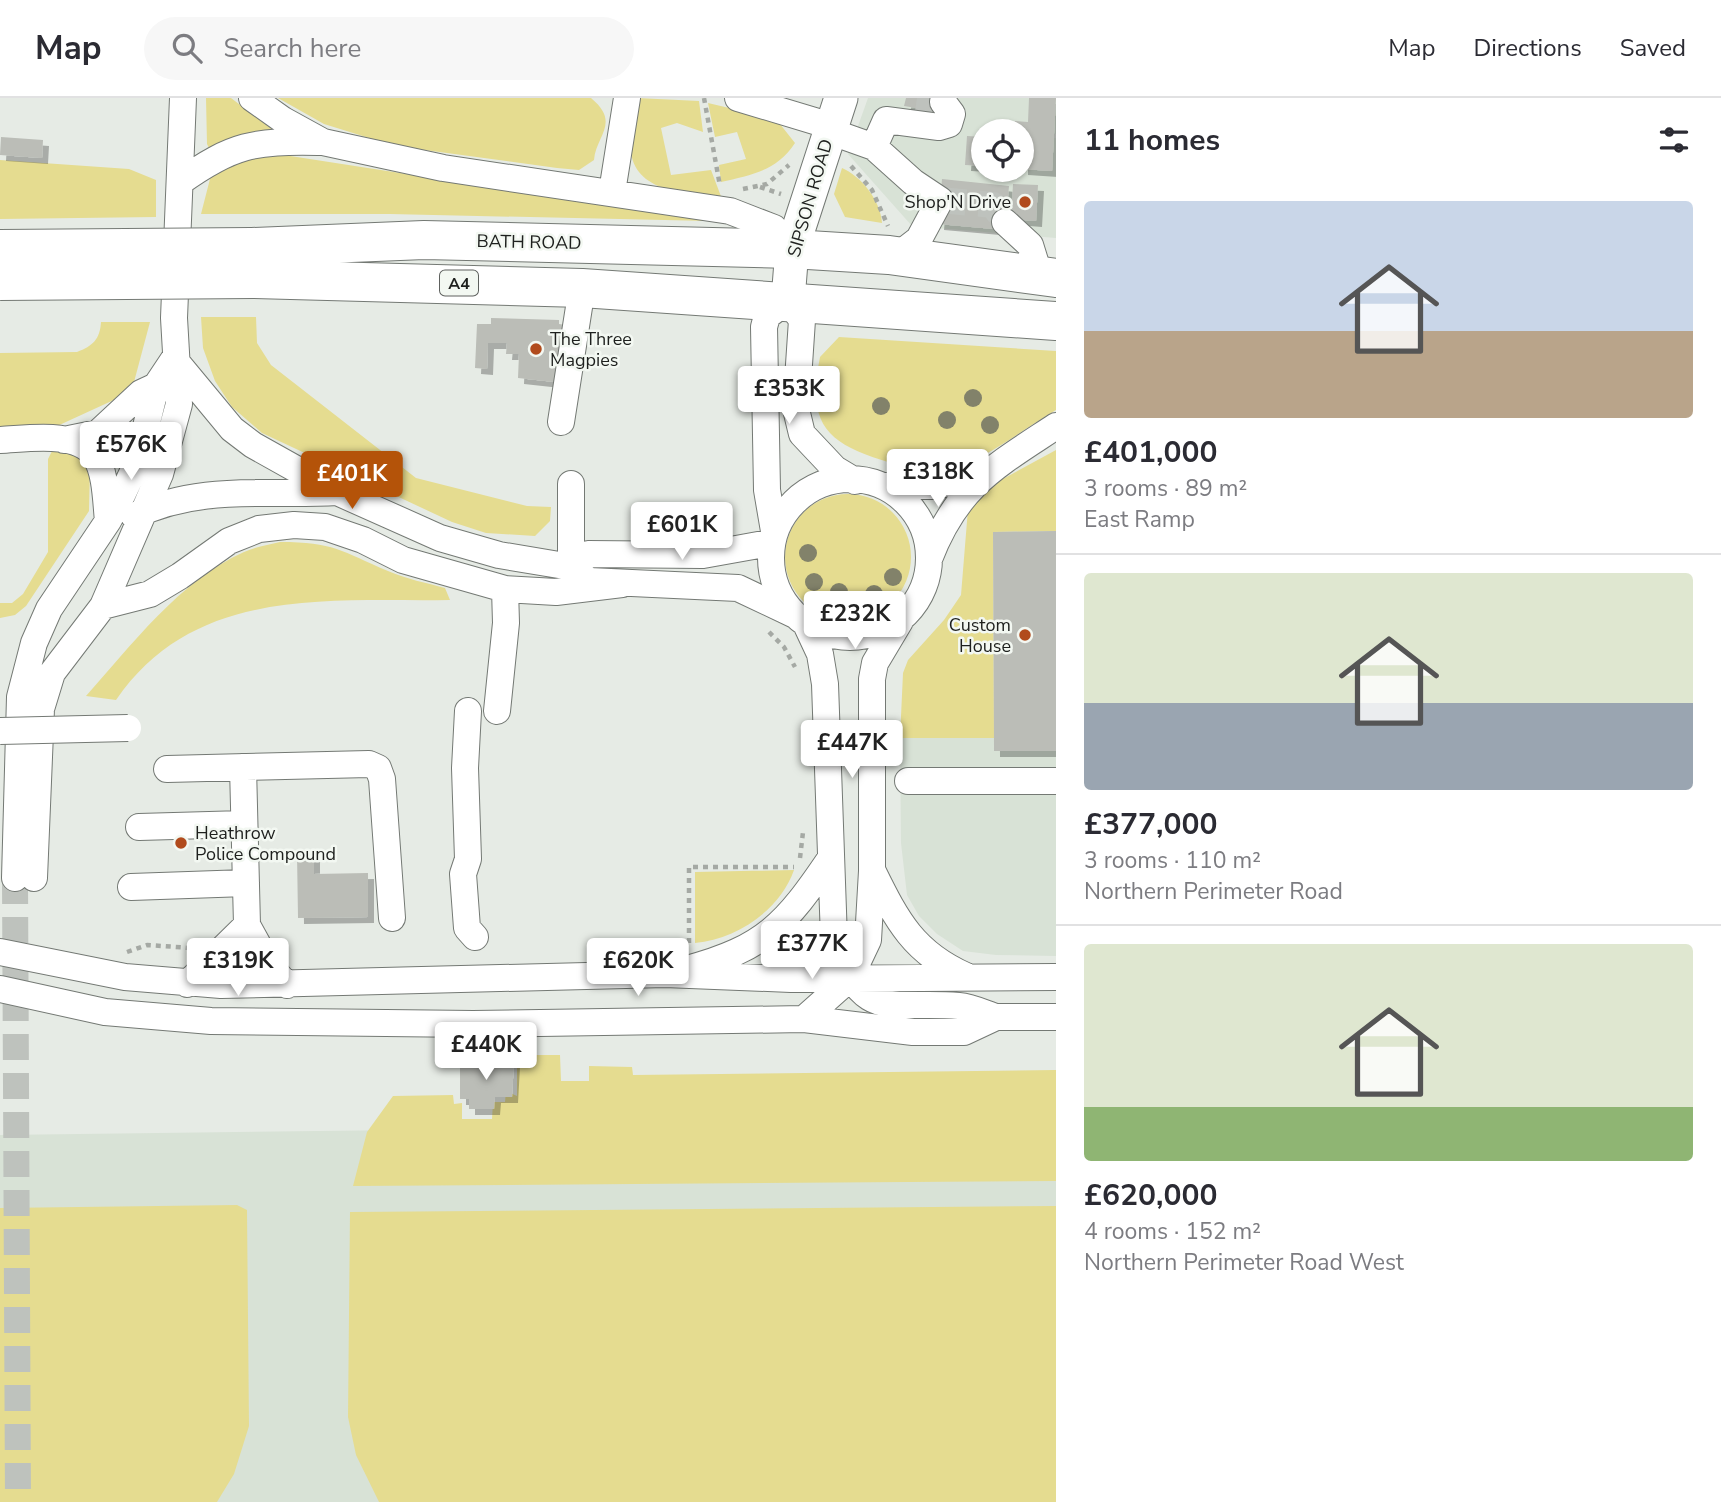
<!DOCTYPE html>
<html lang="en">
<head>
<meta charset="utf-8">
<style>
	body { margin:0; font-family:"Nunito Sans",sans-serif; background:#f7f7f7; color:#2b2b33; height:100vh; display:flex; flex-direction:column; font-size:26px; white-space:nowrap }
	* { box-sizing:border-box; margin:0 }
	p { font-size:23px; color:#7c7c81 }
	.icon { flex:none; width:38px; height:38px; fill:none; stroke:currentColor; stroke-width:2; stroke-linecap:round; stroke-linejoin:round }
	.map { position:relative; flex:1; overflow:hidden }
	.panel { display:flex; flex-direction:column; background:#fff; width:665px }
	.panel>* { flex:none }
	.controls { position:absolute; left:971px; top:21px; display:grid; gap:14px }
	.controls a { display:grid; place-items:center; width:63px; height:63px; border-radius:50%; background:#fff; box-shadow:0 2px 5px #0004; font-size:35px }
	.price { position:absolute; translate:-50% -60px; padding:0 16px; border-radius:7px; background:#fff; color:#222; font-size:23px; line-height:46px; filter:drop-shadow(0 2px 4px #0008) }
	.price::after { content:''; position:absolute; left:50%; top:42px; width:21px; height:16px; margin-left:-10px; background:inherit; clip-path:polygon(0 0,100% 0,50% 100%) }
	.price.selected { background:#b45309; color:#fff }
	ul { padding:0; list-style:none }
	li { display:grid; align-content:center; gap:14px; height:371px; padding:0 28px }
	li+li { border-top:2px solid #e1e1e2 }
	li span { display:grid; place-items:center; height:217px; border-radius:7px; color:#555 }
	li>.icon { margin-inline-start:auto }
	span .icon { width:126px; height:126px; fill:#fffc; stroke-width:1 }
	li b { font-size:30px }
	h2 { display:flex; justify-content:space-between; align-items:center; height:84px; padding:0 28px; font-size:30px }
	header { display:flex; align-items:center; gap:42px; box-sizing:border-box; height:98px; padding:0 35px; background:#fff; border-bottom:2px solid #e1e1e2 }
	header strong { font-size:33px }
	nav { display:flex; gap:38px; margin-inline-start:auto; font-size:24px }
	.search { width:490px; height:63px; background:#f7f7f7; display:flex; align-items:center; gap:18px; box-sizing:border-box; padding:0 24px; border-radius:38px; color:#7c7c81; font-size:26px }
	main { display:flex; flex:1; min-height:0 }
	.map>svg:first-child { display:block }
	.built { fill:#d8e2d6; fill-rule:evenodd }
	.green { fill:#e5dc90 }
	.building { fill:#bbbdb7; filter:url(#shadow) }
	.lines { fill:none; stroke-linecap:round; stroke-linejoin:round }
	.minor-tunnel { stroke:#bec2bd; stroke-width:26; stroke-dasharray:26 13; stroke-linecap:butt }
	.minor-casing { stroke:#747974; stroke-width:28 }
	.major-casing { stroke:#747974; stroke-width:35 }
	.highway-casing { stroke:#747974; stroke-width:40 }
	.path { stroke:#a5a9a4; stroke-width:4.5; stroke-dasharray:5 5; stroke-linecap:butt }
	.minor { stroke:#fff; stroke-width:26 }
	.major { stroke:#fff; stroke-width:33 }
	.highway { stroke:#fff; stroke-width:38 }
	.minor-bridge-casing { stroke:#747974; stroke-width:28; stroke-linecap:butt }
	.highway-bridge-casing { stroke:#747974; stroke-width:40; stroke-linecap:butt }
	.minor-bridge { stroke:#fff; stroke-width:26 }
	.highway-bridge { stroke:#fff; stroke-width:38 }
	.tree { fill:#82826a }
	.poi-dot { fill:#b14b1d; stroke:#f3f8f2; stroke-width:2.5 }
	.labels { text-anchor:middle; stroke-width:5; stroke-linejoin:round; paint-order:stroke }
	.shield { fill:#f3f8f2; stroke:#5e615e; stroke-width:2 }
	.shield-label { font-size:16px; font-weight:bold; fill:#1e201e }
	.street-label { font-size:18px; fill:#1e201e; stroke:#f3f8f2 }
	.poi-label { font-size:18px; fill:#1e201e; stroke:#f3f8f2; text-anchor:end }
</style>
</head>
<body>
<header>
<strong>Map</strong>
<div class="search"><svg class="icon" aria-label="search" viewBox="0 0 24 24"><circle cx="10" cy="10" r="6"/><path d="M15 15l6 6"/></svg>Search here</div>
<nav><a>Map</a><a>Directions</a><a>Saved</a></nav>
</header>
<main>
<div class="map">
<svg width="1056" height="1404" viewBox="0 0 1056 1404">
	<defs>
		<filter id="shadow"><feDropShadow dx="6" dy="6" stdDeviation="0" flood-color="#0004"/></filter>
	</defs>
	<rect width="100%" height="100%" fill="#e6ebe5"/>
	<!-- built -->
	<path class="built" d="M868 0H1056V140L912 128 848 56ZM984 33H1022V72H984Z
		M1056 433V858L996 857 963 853 937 836 919 818 907 797 901 745 900 640H994L993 434Z
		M1056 972V1404H0V1037L560 1030Z"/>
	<!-- green -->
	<path class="green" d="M206 0H231L273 32 210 52 207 46Z
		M278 0H591C621 25 596 37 594 62L579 72 557 70 395 48 324 26Z
		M637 0 699 3 703 34 677 25 661 30 671 77 711 72 722 101C692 96 637 96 631 55 629 38 635 16 637 0Z
		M708 5 776 21 795 45C777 73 751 77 721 84L719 67 746 61 737 34 715 39Z
		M258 53 709 123 390 116H201L211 77Z
		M0 62 129 71 156 82V119L0 121Z
		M842 70C861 78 881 103 882 125L845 119 834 96Z
		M201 219H256L257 245 271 267 416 380 527 408 551 409 550 423 535 438 486 435 452 424 262 335 232 309 215 283 203 250Z
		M101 224H150L134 284 116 301 55 329H0V255L77 254C93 248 100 241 101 224Z
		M839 239 1056 253V312C1022 332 986 361 949 372 929 378 909 371 891 365 828 346 806 329 820 259Z
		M53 351 77 352 90 370 89 413 26 508 15 517 0 520V505H12L23 496 48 454V361Z
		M1056 352V433L993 434 994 640H900L903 575 908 562 944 522 961 497 968 411 977 395Z
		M785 459a63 63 0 1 1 126 0a63 63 0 1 1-126 0Z
		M280 444C334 444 341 453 388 473 406 481 427 485 445 490L450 502C328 504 195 487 116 602L86 598C132 547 179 483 244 454 255 449 268 447 280 444Z
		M794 772C780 812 737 841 695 845V774Z
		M517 957H560L561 983H589V968L632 969 633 977 1056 972V1083L353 1088 367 1034 393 998 453 997 454 1006 462 1005V1021H492L493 1004H505L506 993 517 998Z
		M237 1107 247 1112 249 1328 234 1376 217 1404H0V1110Z
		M1056 1108V1404H379L356 1357 348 1319 350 1114Z"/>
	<!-- building -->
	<path class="building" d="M906 0H944L941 14 904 8Z
		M1029 0H1056L1052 73 1022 71V33H1014L1015 23 1028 24Z
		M967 38 984 39V68L965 67Z
		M1 39 43 42 42 60 0 57Z
		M942 81 1009 88 1005 132 938 126Z
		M1013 86 1038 87 1036 123 1011 121Z
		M491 220 559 222V226L566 227 564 285 518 280 519 256H506L507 245H488L487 271 475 270 477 226H491Z
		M1056 433V653H994L993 434Z
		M297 755H314V776L368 775V819L298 820Z
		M460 963H514L512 999H495L494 1011H469V1001H460Z"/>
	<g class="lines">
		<!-- minor-tunnel -->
		<path class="minor-tunnel" d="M917 0 943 4
			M940 102 993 107 1005 124
			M15 780 18 1404"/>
		<defs>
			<path id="minor" d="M252 0 283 22 323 44 443 70 730 113 774 130 792 151
				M738 0 831 28
				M829 33 874 49 913 84 940 102 919 141 897 158
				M874 49 886 22 939 29 949 26 952 16 943 4
				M180 84C233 46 254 43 318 44
				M612 94 627 0
				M1005 124 1030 147 1040 179
				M174 261 232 331 253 347 337 394 440 440 499 457 571 469 589 483 738 490 795 517
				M561 324 582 190
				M0 342C27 341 77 332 95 358 106 374 106 405 108 423
				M64 342 98 335 141 295 156 288
				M771 460a79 79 0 1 1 158 0a79 79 0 1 1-158 0Z
				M885 388H936L984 375
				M134 418C198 386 268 398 337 394
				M774 433 767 392 764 229 767 218 788 202 802 222 796 311 802 336 835 371 855 383
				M929 461C957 388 994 369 1056 328
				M571 469 588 456 703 457 770 445
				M571 469V386
				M103 508 160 376 179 306 174 220 183 0
				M806 526 820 556 825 586 834 841C864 927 888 902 959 908 971 909 984 915 996 919
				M468 613 465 670 468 761 463 776 467 830 475 839
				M497 613 506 525 505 491
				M243 669 247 827 269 867 287 887
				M167 671 369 666 378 670 382 681 392 820
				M908 683H1056
				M139 729 244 726
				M873 774C897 823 914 855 966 878
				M15 780 20 599 34 545 49 511 108 423 123 395 137 365 156 288 174 261
				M34 780 41 611 52 575 103 508 150 496 180 478 229 443 259 431 294 427 325 429 363 442 403 462 505 491 556 494 622 486
				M131 789 246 785
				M0 854 125 879 221 887 665 876 791 881 1056 879
				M687 871C765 850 786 826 830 761
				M187 886 247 827
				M0 891 105 914 211 923 473 926 804 921 913 934H964L996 919H1056
				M804 921 850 880 868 842 872 773V581L875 565 900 523"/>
			<path id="major" d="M788 202 792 151 841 0"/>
			<path id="highway" d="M252 149 424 142 792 151 889 157 1056 180
				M253 181 582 190 1056 223"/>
		</defs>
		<!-- minor casing -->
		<use href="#minor" class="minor-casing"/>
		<!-- major casing -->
		<use href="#major" class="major-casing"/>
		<!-- highway casing -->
		<use href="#highway" class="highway-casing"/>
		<!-- path -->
		<path class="path" d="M704 0 720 88
			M1054 38H1056
			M851 68 872 92 888 128
			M760 89 781 96
			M743 91 767 86 789 67
			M769 534 784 549 795 569
			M800 760 803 734
			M689 845V769H794
			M127 854 147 847 191 850"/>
		<!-- minor -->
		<use href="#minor" class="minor"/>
		<!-- major -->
		<use href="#major" class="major"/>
		<!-- highway -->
		<use href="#highway" class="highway"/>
		<defs>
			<path id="minor-bridge" d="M0 633 128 630"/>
			<path id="highway-bridge" d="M0 151 252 149
				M0 183 253 181"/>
		</defs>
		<!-- minor-bridge casing -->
		<use href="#minor-bridge" class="minor-bridge-casing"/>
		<!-- highway-bridge casing -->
		<use href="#highway-bridge" class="highway-bridge-casing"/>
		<!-- minor-bridge -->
		<use href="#minor-bridge" class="minor-bridge"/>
		<!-- highway-bridge -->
		<use href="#highway-bridge" class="highway-bridge"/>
	</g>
	<!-- trees -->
	<g class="tree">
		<circle cx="973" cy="300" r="9"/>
		<circle cx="881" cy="308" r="9"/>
		<circle cx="947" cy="322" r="9"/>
		<circle cx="990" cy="327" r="9"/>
		<circle cx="808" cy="455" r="9"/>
		<circle cx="893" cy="479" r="9"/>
		<circle cx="814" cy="484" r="9"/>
		<circle cx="839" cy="494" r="9"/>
		<circle cx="874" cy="496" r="9"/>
	</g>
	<!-- markers -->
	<g class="poi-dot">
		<circle cx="1025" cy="104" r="7"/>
		<circle cx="536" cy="251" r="7"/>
		<circle cx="1025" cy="537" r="7"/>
		<circle cx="181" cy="745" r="7"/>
	</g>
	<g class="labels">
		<!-- shield labels -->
		<rect class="shield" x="440" y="172.5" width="38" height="25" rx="5"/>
		<g class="shield-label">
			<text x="459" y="191">A4</text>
		</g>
		<!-- street labels -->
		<g class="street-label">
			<text transform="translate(810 100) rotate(-74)" y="6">SIPSON ROAD</text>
			<text transform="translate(529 144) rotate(1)" y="6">BATH ROAD</text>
		</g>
		<!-- poi labels -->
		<g class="poi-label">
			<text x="1011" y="110">Shop'N Drive</text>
			<text x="550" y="247" text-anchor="start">The Three<tspan x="550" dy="21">Magpies</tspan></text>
			<text x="1011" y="533">Custom<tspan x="1011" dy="21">House</tspan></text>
			<text x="195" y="741" text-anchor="start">Heathrow<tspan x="195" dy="21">Police Compound</tspan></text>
		</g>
	</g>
</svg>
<div class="controls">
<a><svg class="icon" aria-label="locate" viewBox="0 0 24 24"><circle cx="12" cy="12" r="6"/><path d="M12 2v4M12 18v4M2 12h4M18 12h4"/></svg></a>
</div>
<b class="price" style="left:789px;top:328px">£353K</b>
<b class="price" style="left:131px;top:384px">£576K</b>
<b class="price" style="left:938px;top:411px">£318K</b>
<b class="price selected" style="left:352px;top:413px">£401K</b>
<b class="price" style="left:682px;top:464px">£601K</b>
<b class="price" style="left:855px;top:553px">£232K</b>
<b class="price" style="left:852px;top:682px">£447K</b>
<b class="price" style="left:812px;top:883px">£377K</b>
<b class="price" style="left:238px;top:900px">£319K</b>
<b class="price" style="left:638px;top:900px">£620K</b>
<b class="price" style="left:486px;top:984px">£440K</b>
</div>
<section class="panel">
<h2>11 homes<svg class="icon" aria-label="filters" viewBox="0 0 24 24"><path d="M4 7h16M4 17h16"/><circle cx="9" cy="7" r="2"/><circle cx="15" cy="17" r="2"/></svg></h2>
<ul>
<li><span style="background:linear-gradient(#c9d6e8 60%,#b9a48a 0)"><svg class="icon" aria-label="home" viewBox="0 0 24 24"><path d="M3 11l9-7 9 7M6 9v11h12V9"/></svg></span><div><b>£401,000</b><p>3 rooms · 89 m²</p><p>East Ramp</p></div></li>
<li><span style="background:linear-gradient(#dfe7d0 60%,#9aa5b1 0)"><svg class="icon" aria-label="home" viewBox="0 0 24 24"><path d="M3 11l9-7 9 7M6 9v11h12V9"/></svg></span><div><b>£377,000</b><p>3 rooms · 110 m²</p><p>Northern Perimeter Road</p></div></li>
<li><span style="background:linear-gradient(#dfe7d0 75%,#8fb573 0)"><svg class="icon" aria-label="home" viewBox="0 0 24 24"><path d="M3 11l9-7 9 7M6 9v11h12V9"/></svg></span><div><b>£620,000</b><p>4 rooms · 152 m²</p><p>Northern Perimeter Road West</p></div></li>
</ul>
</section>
</main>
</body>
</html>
